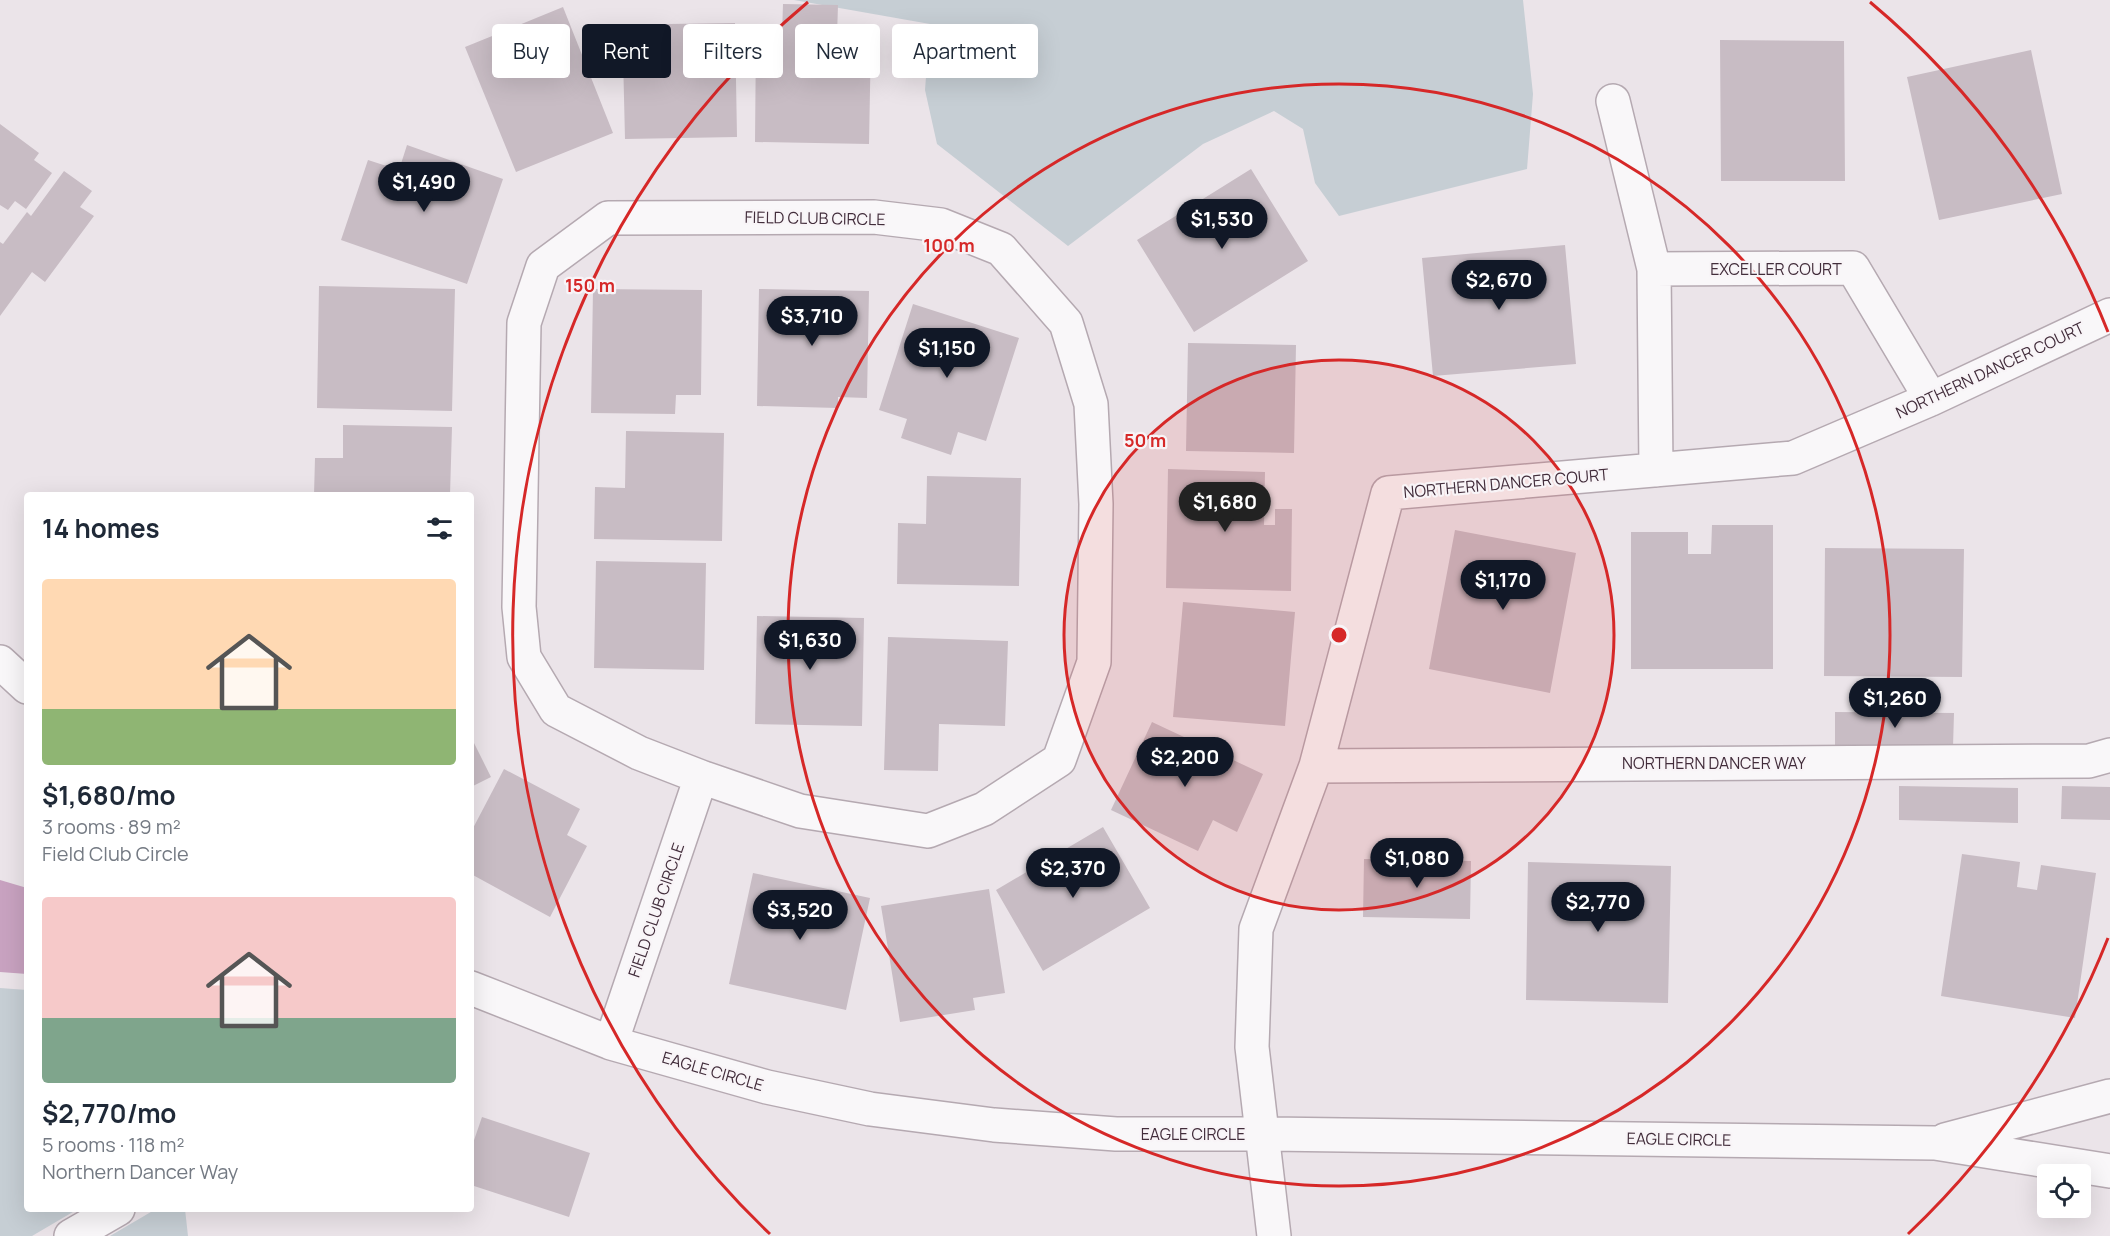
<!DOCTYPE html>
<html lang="en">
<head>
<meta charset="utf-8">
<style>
	body { margin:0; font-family:Manrope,sans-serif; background:#f6f6f7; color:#1f2937; height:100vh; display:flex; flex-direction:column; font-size:22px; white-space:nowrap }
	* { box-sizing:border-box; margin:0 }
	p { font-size:20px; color:#747a83 }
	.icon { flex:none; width:33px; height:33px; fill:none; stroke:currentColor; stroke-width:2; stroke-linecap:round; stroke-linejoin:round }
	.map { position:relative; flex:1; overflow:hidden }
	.panel { position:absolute; left:24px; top:492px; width:450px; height:720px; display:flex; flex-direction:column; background:#fff; border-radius:6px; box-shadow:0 6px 24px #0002 }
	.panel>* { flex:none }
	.guide { position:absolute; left:492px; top:24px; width:570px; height:54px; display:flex; gap:12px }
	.fabs { position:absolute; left:2037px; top:1164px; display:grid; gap:12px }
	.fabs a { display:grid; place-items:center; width:54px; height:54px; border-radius:6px; background:#fff; box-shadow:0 6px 24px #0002; font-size:30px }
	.price { position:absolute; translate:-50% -51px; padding:0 14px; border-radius:21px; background:#111827; color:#fff; font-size:20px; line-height:39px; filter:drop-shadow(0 2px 3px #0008) }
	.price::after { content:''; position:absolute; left:50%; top:36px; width:18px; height:14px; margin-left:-9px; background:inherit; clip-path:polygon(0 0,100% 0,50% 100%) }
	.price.active { background:#222; color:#fff }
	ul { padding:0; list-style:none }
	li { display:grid; align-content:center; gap:12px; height:318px; padding:0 18px }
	li span { display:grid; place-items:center; height:186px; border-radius:6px; color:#555 }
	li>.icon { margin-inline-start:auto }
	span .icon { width:108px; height:108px; fill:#fffc; stroke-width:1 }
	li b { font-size:26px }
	h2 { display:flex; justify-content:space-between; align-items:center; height:72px; padding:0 18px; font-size:26px }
	.pill { padding:0 21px; border-radius:6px; background:#fff; box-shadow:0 6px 24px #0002; font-size:21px; line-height:54px }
	.pill.active { background:#111827; color:#fff }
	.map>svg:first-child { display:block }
	.green { fill:#c6ced4 }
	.water { fill:#c8a2c0 }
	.building { fill:#c8bcc4 }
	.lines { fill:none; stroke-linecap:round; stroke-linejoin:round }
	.minor-casing { stroke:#b5a9b1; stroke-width:36 }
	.minor { stroke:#f9f7f9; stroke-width:33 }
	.ring { fill:none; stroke:#d62828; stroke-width:3 }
	.labels { text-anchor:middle; stroke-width:4.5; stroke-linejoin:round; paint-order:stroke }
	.street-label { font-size:16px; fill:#422d3b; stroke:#f8f4f7 }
	.centre { fill:#d62828; stroke:#f8f4f7; stroke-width:3 }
	.ring-label { font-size:18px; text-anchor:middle; font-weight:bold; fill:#d62828; stroke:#f8f4f7; stroke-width:4.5; stroke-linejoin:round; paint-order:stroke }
</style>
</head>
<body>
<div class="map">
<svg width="2110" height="1236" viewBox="0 0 2110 1236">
	<rect width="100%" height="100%" fill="#ebe4e9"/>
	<!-- green -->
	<path class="green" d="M794 0H1523L1533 94 1527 169 1339 216 1315 183 1303 129 1274 111 1203 144 1068 246 937 144 925 90 930 24Z
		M0 988 27 990V1209H78L32 1236H0Z
		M156 1209H185L188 1236H110Z"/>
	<!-- water -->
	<path class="water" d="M0 880 27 888V974L0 972Z"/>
	<!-- building -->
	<path class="building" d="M783 4 838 5 837 36H871L869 144 755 142 756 35H782Z
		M563 7 613 133 516 172 465 47Z
		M735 23 737 137 625 139 623 56 668 55V24Z
		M1720 40 1844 41 1845 181H1721Z
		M2031 50 2062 194 1939 220 1907 77Z
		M0 124 39 153 34 160 52 173 26 209 15 201 8 210 0 205Z
		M407 145 503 179 467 284 341 240 368 160 399 170Z
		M1251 169 1308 261 1194 332 1137 240Z
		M64 171 92 191 80 207 94 216 45 282 32 272 0 316V242L3 244 27 212 31 216Z
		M1565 245 1576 364 1433 376 1422 258Z
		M319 286 455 289 452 411 317 408Z
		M593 289 702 290 701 395H676L675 414 591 413Z
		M759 289 869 291 867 398 838 397V408L757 406Z
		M913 304 1019 338 986 441 958 432 951 455 901 438 907 419 879 410Z
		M1188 343 1296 345 1294 453 1186 451Z
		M343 425 452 427 450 495H314L315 458H343Z
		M626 431 724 433 722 541 594 539 595 487 625 488Z
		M1168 469 1265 472 1264 525H1275V509H1292L1291 591 1166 588Z
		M927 476 1021 478 1019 586 897 584 898 523 926 524Z
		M1712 525H1773V669H1631V532H1688V554H1711Z
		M1455 530 1576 553 1550 693 1429 669Z
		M1825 548 1964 549 1962 677 1824 676Z
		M596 561 706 563 704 670 594 668Z
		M1183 602 1295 612 1285 726 1173 717Z
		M757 616 864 618 862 726 755 724Z
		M888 637 1008 641 1005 726 939 724 938 771 884 770Z
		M1835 712 1954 713 1953 747 1835 745Z
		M1152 722 1263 774 1237 832 1213 820 1198 851 1111 810Z
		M471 737 491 777 471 787Z
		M504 769 580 809 567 835 587 846 550 917 471 874V832Z
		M1899 786 2018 788V823L1899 820Z
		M2062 786 2110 787V820L2061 819Z
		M1103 827 1150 908 1043 971 996 890Z
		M1962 854 2020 862 2017 887 2037 890 2041 865 2096 873 2075 1018 1941 996Z
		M1364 859 1471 861 1470 919 1363 917Z
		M1528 862 1671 866 1668 1003 1526 1000Z
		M753 873 870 898 846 1010 729 984Z
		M989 889 1005 993 973 998 975 1010 900 1022 881 906Z
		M482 1117 590 1153 569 1217 471 1185V1149Z"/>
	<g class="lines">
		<defs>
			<path id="minor" d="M1613 101 1654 269 1656 470
				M874 217 941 225 1001 249 1066 323 1091 404 1096 504 1094 662 1059 760 984 809 928 831 800 811 701 777 639 753 556 710 524 657 519 607 524 323 543 266 608 218Z
				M1654 269 1853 268 1931 399
				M0 662 27 687
				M1316 766 2089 761 2110 755
				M471 988 611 1043 767 1087 870 1109 994 1125 1116 1134H1261L1935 1143 2110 1171
				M611 1043 701 777
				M1945 1140 2110 1096
				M71 1236 118 1209
				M1274 1236 1252 1047 1256 929 1316 766 1388 493 1793 458 1931 399 2110 315"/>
		</defs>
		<!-- minor casing -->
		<use href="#minor" class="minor-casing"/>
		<!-- minor -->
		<use href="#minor" class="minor"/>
	</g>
	<!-- distance rings -->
	<circle cx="1339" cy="635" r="275" fill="#d62828" fill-opacity=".12"/>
	<g class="ring">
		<circle cx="1339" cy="635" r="275"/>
		<circle cx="1339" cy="635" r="551"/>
		<path d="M2108 938A826 826 0 0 1 1908 1234M770 1234A826 826 0 0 1 808 2M1870 2A826 826 0 0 1 2108 332"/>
	</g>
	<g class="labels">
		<!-- street labels -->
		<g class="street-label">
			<text transform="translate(815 218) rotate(1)" y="6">FIELD CLUB CIRCLE</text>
			<text x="1776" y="275">EXCELLER COURT</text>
			<text transform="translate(1990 370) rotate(-25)" y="6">NORTHERN DANCER COURT</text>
			<text transform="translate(1506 483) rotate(-5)" y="6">NORTHERN DANCER COURT</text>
			<text x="1714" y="769">NORTHERN DANCER WAY</text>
			<text transform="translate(656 910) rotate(-71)" y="6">FIELD CLUB CIRCLE</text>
			<text transform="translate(713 1071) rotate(16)" y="6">EAGLE CIRCLE</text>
			<text x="1193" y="1140">EAGLE CIRCLE</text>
			<text transform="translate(1679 1139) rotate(1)" y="6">EAGLE CIRCLE</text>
		</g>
	</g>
	<circle cx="1339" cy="635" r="9" class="centre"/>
	<g class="ring-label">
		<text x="949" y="252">100 m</text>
		<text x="590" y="292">150 m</text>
		<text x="1145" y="447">50 m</text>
	</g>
</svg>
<div class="fabs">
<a><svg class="icon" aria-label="locate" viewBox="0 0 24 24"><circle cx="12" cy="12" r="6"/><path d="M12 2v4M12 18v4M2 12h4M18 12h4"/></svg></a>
</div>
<b class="price" style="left:424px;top:213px">$1,490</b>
<b class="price" style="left:1222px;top:250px">$1,530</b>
<b class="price" style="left:1499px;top:311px">$2,670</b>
<b class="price" style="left:812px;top:347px">$3,710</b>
<b class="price" style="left:947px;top:379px">$1,150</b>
<b class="price active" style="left:1225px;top:533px">$1,680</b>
<b class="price" style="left:1503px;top:611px">$1,170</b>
<b class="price" style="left:810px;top:671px">$1,630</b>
<b class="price" style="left:1895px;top:729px">$1,260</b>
<b class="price" style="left:1185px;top:788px">$2,200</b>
<b class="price" style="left:1417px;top:889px">$1,080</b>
<b class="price" style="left:1073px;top:899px">$2,370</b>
<b class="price" style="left:1598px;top:933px">$2,770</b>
<b class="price" style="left:800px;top:941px">$3,520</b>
<div class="guide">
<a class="pill">Buy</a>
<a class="pill active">Rent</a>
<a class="pill">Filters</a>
<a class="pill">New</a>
<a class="pill">Apartment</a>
</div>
<section class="panel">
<h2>14 homes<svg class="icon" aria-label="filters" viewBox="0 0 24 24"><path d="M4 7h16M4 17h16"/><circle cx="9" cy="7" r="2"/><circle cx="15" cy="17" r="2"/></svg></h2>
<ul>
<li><span style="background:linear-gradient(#ffd9b3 70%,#8fb573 0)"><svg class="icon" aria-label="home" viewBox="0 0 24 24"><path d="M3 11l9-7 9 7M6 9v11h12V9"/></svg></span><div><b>$1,680/mo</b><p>3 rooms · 89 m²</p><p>Field Club Circle</p></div></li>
<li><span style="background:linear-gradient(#f6c9c9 65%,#7fa58c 0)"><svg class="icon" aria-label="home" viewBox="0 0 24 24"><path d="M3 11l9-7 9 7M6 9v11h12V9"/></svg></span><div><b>$2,770/mo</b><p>5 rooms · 118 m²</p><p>Northern Dancer Way</p></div></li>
</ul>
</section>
</div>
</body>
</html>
